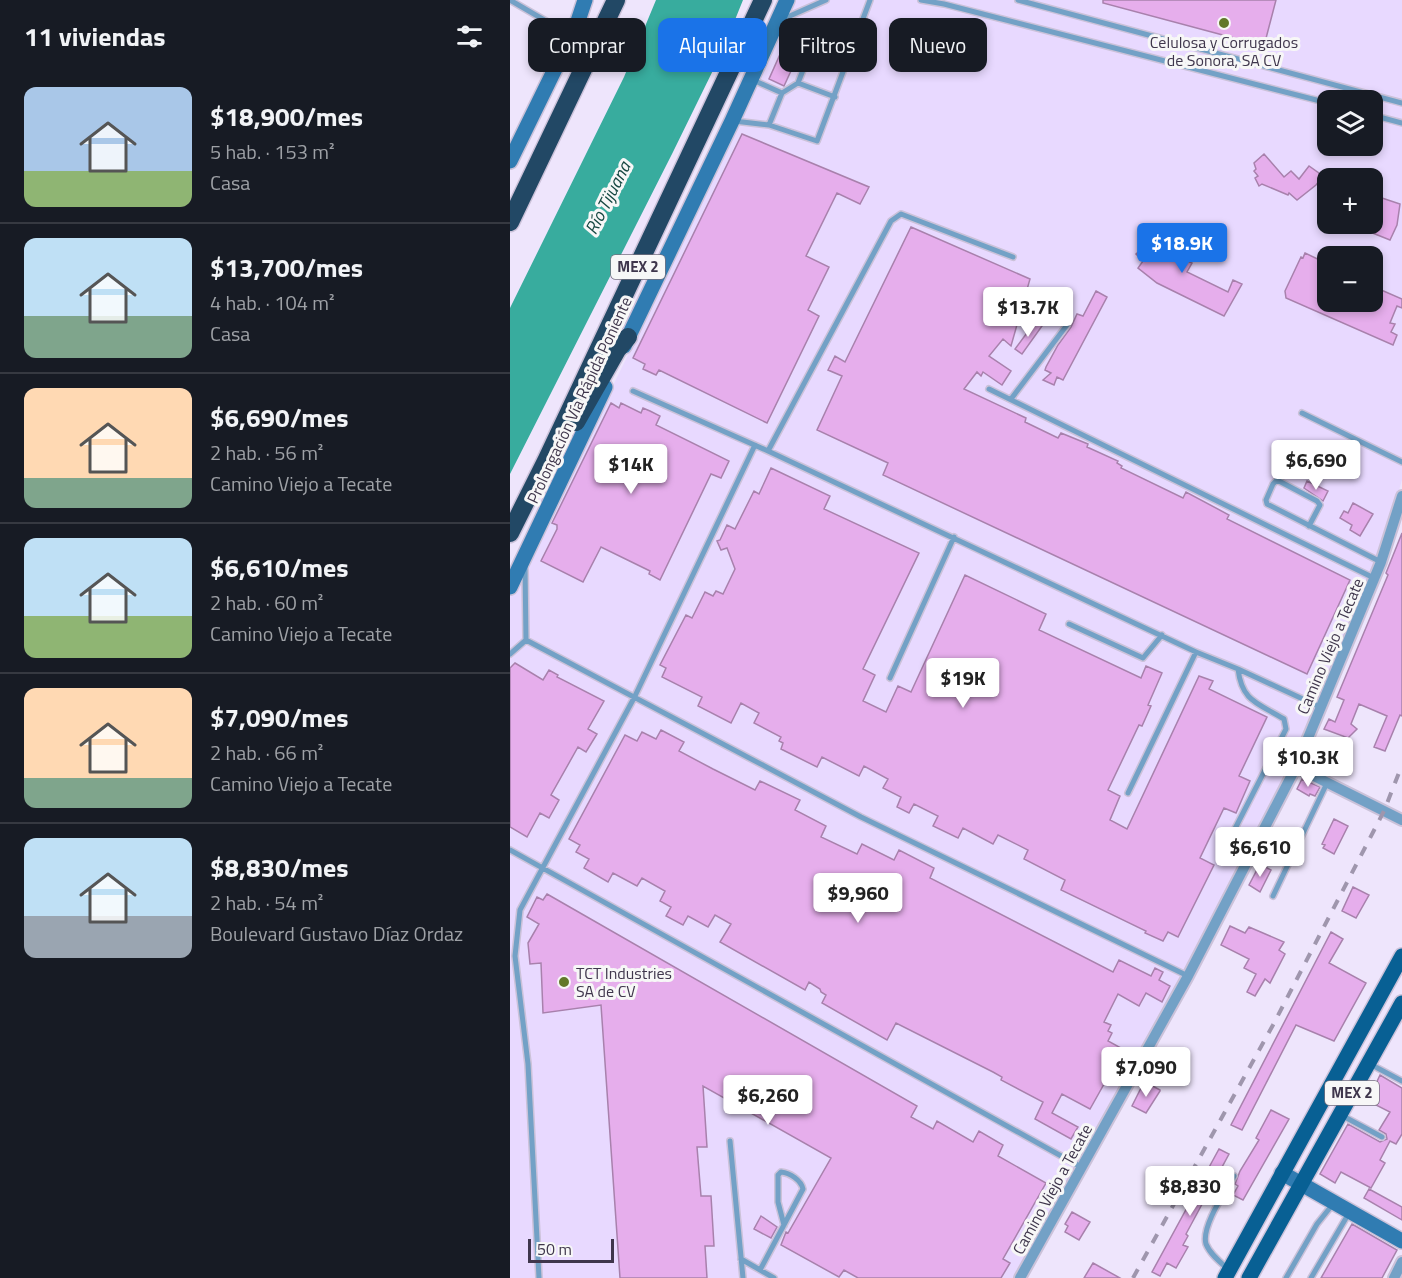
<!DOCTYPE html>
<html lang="es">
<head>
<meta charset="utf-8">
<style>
	body { margin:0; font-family:"Titillium Web",sans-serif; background:#242831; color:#f1f3f6; height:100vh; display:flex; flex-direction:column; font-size:22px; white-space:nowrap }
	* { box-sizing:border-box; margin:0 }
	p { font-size:20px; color:#9ea1a6 }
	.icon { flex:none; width:33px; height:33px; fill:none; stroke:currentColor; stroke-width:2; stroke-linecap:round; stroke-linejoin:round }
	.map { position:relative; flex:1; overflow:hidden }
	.details { display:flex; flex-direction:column; background:#171b24; width:510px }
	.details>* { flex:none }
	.top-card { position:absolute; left:18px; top:18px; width:570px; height:54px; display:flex; gap:12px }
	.buttons { position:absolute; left:807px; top:90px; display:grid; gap:12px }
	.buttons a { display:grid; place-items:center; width:66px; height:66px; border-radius:12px; background:#171b24; box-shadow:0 3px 9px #0003; font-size:30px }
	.scale { position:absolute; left:18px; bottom:15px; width:86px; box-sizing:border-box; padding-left:6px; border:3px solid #3f364c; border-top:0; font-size:16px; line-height:21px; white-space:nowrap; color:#3f364c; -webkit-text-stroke:4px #f7f7f7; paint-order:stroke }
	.price { position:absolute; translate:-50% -51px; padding:0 14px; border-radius:6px; background:#fff; color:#222; font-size:20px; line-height:39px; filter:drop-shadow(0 2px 3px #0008) }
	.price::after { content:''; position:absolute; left:50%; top:36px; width:18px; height:14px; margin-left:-9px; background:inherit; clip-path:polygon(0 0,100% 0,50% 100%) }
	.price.current { background:#1a73e8; color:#fff }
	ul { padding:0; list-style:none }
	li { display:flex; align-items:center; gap:18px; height:150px; padding:0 24px }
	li+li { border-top:2px solid #363941 }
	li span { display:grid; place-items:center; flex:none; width:168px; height:120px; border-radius:12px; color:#555 }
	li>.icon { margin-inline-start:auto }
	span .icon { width:72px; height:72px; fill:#fffc; stroke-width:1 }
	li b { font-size:26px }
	h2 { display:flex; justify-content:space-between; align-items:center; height:72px; padding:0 24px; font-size:26px }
	.tag { padding:0 21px; border-radius:12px; background:#171b24; box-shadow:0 3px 9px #0003; font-size:21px; line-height:54px }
	.tag.current { background:#1a73e8; color:#fff }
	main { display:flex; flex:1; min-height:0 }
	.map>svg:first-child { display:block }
	.built { fill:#e8d9ff; fill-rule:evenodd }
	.water { fill:#38ac9e }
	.building { fill:#e6aeec; stroke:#a881ac; stroke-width:1.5 }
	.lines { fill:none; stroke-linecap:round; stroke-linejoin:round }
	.lane-casing { stroke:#cbc2d9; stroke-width:8 }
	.street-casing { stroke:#cbc2d9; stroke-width:14 }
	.secondary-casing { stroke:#cbc2d9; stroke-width:18 }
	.primary-casing { stroke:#cbc2d9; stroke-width:18 }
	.highway-casing { stroke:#cbc2d9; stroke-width:21 }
	.lane { stroke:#73a1c6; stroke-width:5 }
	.street { stroke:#73a1c6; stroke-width:10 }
	.secondary { stroke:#307cb2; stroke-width:15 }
	.primary { stroke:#086094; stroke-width:15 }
	.highway { stroke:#224865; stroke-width:18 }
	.rail { stroke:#9f96ad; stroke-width:4; stroke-dasharray:10 10; stroke-linecap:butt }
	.poi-dot { fill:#627829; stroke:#f7f7f7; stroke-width:2 }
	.labels { text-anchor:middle; stroke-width:6; stroke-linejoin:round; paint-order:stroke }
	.shield { fill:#f7f7f7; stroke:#76707f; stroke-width:1.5 }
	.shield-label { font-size:15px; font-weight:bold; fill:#3f364c }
	.poi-label { font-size:16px; fill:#3f364c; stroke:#f7f7f7 }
	.street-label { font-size:16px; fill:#3f364c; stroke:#f7f7f7 }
	.water-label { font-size:18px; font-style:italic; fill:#164842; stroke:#f7f7f7 }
</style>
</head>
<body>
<main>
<section class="details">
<h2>11 viviendas<svg class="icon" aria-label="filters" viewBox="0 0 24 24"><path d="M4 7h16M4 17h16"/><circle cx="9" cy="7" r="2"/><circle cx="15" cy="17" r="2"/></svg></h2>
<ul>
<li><span style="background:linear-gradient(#a9c7e8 70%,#8fb573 0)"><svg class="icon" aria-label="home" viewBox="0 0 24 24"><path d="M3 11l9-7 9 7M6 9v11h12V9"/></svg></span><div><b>$18,900/mes</b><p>5 hab. · 153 m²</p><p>Casa</p></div></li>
<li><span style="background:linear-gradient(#bfe0f5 65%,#7fa58c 0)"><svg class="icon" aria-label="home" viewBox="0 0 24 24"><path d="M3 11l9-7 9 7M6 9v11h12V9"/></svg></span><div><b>$13,700/mes</b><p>4 hab. · 104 m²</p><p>Casa</p></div></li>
<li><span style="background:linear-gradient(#ffd9b3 75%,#7fa58c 0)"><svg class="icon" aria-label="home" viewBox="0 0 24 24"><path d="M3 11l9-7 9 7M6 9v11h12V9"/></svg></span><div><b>$6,690/mes</b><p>2 hab. · 56 m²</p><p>Camino Viejo a Tecate</p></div></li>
<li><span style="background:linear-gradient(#bfe0f5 65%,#8fb573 0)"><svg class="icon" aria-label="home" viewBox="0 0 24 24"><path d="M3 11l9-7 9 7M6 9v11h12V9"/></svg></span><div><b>$6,610/mes</b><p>2 hab. · 60 m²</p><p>Camino Viejo a Tecate</p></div></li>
<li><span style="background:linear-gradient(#ffd9b3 75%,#7fa58c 0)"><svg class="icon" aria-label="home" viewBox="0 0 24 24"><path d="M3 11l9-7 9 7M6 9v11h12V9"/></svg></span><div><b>$7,090/mes</b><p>2 hab. · 66 m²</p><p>Camino Viejo a Tecate</p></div></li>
<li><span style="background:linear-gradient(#bfe0f5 65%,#9aa5b1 0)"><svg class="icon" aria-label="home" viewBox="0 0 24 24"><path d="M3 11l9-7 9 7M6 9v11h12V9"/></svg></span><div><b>$8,830/mes</b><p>2 hab. · 54 m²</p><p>Boulevard Gustavo Díaz Ordaz</p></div></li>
</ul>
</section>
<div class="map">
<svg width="892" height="1278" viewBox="0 0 892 1278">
	<rect width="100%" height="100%" fill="#eee5fc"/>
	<!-- built -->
	<path class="built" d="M280 0H892V480L867 566 781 762 675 974 505 1278H0V596L211 165ZM818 100H862V146H818ZM818 178H862V224H818ZM818 256H862V302H818Z"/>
	<!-- water -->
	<path class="water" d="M146 0H233L212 52 162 154 0 474V308L114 77Z"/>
	<!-- building -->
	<path class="building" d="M593 0H766L754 46 593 3Z
		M276 41 292 47 274 86 259 79Z
		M232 134 359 187 350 204 327 193 296 256 319 267 298 310 309 316 257 423 149 370 146 375 133 369 135 364 123 358Z
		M754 154 774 177 781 171 789 179 799 166 813 176 806 185 787 200 779 193 778 195 752 184 749 186 745 178 748 176 744 171 746 169 744 163Z
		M872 198 890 204 887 225 880 240 840 224H862V215L866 217Z
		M401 227 520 279 501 346 493 339 479 356 501 371 492 385 473 372 471 376 467 372 454 389 516 418 515 422 548 438 551 433 578 444 577 447 608 461 607 463 612 466 611 468 673 498 676 492 719 515 717 519 840 580 797 674 373 475 378 463 307 430 332 376 318 370 325 356 335 362Z
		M643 232 648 240 665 234H670L673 247 664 255 682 263 677 272 718 292 723 280 732 284 714 316 647 283 628 268 633 261 626 254 637 244 634 240Z
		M795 253 818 264V302H862V286L892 299V308L887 306 880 323 885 324 881 332 887 335 883 345 776 298 775 291 791 257 793 258Z
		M586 291 597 297 553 380 547 377 544 385 533 380 541 373 535 370 536 367 548 345 561 327 567 314 573 316Z
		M525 322 532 326 512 354 505 349Z
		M101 403 109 408 111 403 131 413 133 408 140 411 150 416 146 425 219 461 211 478 201 474 150 580 139 574 140 571 91 547 73 582 31 561 47 529V525L42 523Z
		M261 468 320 496 314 509 409 553 353 669 365 675 353 701 376 712 388 686 401 692 455 575 536 614 529 630 631 678 636 666 652 673 638 705 641 706 632 726 629 725 598 790 610 796 600 820 617 829 689 676 703 681 699 689 757 717 729 776 740 781 726 813 714 808 690 858 704 865 668 937 658 932 653 941 635 933 636 931 551 890 555 880 514 859 518 850 488 835 483 844 453 828 448 838 423 826 428 816 404 804 399 813 387 807 391 797 373 788 378 779 354 766 349 776 312 757 307 767 271 749 273 743 269 741 271 737 244 723 249 713 231 703 221 723 188 706 192 697 152 677 156 668 150 665 176 615 182 618 195 592 203 596 206 591 213 594 225 569 217 548 211 550 207 541 210 540 217 525 225 529 244 491 249 494Z
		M797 481 818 491 813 501 794 488Z
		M843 503 863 514 850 536 840 530 842 525 830 518 834 511 838 513Z
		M892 533V716L890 715 875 751 864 747 877 716 849 704 841 724 847 729 838 738 814 729 819 719 825 722 834 700 827 697 878 575 876 573Z
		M5 663 33 680 39 670 48 675 47 677 94 701 78 729 87 734 76 752 68 747 41 795 49 800 39 818 30 813 17 837 0 827V668Z
		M151 730 174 742 169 751 203 769 245 790 250 781 290 800 285 810 316 826 311 837 347 854 352 844 384 860 389 850 424 868 420 878 603 972 609 960 641 976 645 968 653 972 649 980 660 986 652 1002 636 993 629 1006 608 994 594 1022 601 1025 598 1031 602 1033 598 1041 611 1048 601 1067 603 1068 580 1109 552 1094 542 1113 568 1127 561 1139 525 1119 533 1102 491 1080 492 1077 483 1072 386 1023 377 1040 312 1003 316 995 311 992 310 989 299 982 295 990 210 942 221 924 205 915 198 927 178 916 173 925 156 916 161 907 150 901 155 891 132 878 127 886 103 873 98 882 74 868 79 859 66 852 70 845 59 839 115 735 127 741 132 732 146 739Z
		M792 779 810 787 805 796 800 794 799 796 787 789Z
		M824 819 838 826 824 854 813 848 815 845 812 844Z
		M750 864 761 870 750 892 739 885Z
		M843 887 859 895 846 918 832 911Z
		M37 894 407 1106 401 1117 423 1129 427 1121 463 1142 469 1131 493 1145 488 1156 536 1183 493 1259 500 1263 491 1278H348L334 1270 329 1277 271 1245 276 1232 278 1233 321 1158 193 1086 197 1147H187L191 1196H201L204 1246H195L197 1278H110L91 1005 33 1013 31 963 20 964 18 943 29 924 17 917 27 897 33 900Z
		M720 926 735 933 739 927 774 942 769 950 775 954 760 983 755 979 745 996 737 992 746 974 734 968 739 959 711 945Z
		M821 932 833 939 819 963 856 983 824 1041 786 1025 732 1130 721 1125Z
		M870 1075 892 1088V1134L886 1144 880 1141 870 1160 875 1163 861 1188 831 1172 825 1183 810 1174 838 1124 870 1142 877 1139 876 1134 869 1130 880 1112 858 1101Z
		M639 1084 650 1090V1091L636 1113 622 1106 632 1086 637 1089Z
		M761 1110 779 1119 733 1200 723 1195 728 1186 725 1184 730 1171 749 1140 746 1138Z
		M709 1149 719 1154 676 1234 678 1236 673 1245 678 1247 666 1268 657 1263 650 1276 642 1272Z
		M859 1189 892 1207V1220L854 1198Z
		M562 1212 580 1222 569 1240 555 1232 558 1226 555 1224Z
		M251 1216 267 1227 261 1238 244 1229Z
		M842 1224 887 1250 872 1278H811Z
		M583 1263 610 1278H574Z"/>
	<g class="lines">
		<defs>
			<path id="lane" d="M0 0 60 35
				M411 0 434 4 818 103
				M508 0 892 103
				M273 19 316 0
				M264 32 340 56
				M243 80 272 93 259 125
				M288 83 325 97
				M272 93 288 83 303 44
				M862 115 892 123
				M224 121 259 125 307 141 360 0
				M479 389 864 578
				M123 391 258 451 686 652 728 669 810 707
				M501 399 557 325
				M792 413 892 462
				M258 451 381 221 391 214 503 257
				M799 526 810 505 807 501 767 480 763 484 756 500 757 504 871 562
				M15 566 16 640
				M559 624 633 658 652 635
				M16 640 351 817 678 976
				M0 654 16 640
				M380 678 444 537
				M618 793 686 652
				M0 850 571 1167
				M712 854 776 729 774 719C748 703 732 702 728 669
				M763 896 817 783
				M860 1064 892 1081
				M831 1115 872 1137
				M220 1141 233 1278
				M231 1259 264 1278
				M718 1269C710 1262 700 1254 696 1244 691 1227 715 1192 724 1176
				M250 1270 293 1189C291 1180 280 1173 271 1172L268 1175V1202L274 1225
				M29 1278 18 1064 5 956 10 910 124 698 245 445
				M776 1278 807 1224 823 1204
				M801 1278 839 1213"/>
			<path id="street" d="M786 767 892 820
				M510 1278 678 976 786 767 871 562 892 496
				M884 1278 892 1262"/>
			<path id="secondary" d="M0 161 67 24 75 0
				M114 346 222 121 277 0
				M0 587 95 387
				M772 1173 892 1241"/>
			<path id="primary" d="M715 1278 892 956
				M739 1278 892 1003"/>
			<path id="highway" d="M0 222 106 0
				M66 422 107 350 118 337
				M0 533 36 461 253 0"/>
		</defs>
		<!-- lane casing -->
		<use href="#lane" class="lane-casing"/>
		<!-- street casing -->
		<use href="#street" class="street-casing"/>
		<!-- secondary casing -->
		<use href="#secondary" class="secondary-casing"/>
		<!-- primary casing -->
		<use href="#primary" class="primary-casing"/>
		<!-- highway casing -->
		<use href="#highway" class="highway-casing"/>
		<!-- lane -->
		<use href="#lane" class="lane"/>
		<!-- street -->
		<use href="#street" class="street"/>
		<!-- secondary -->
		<use href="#secondary" class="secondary"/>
		<!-- primary -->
		<use href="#primary" class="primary"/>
		<!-- highway -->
		<use href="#highway" class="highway"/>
		<!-- rail -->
		<path class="rail" d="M623 1278 763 1025 874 811 892 765"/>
	</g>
	<!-- markers -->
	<g class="poi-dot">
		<circle cx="714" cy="23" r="6"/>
		<circle cx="54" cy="982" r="6"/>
	</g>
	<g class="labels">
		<!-- shield labels -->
		<g class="shield">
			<rect x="101" y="255" width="54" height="24" rx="4.5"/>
			<rect x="815" y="1081" width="54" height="24" rx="4.5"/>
		</g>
		<g class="shield-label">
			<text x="128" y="272">MEX 2</text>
			<text x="842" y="1098">MEX 2</text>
		</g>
		<!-- poi labels -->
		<g class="poi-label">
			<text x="714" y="48">Celulosa y Corrugados<tspan x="714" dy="18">de Sonora, SA CV</tspan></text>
			<text x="66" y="979" text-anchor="start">TCT Industries<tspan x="66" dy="18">SA de CV</tspan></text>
		</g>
		<!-- street labels -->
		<g class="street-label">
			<text transform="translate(69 400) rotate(-65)" y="6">Prolongación Vía Rápida Poniente</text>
			<text transform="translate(820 646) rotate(-67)" y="6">Camino Viejo a Tecate</text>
			<text transform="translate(542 1189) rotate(-61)" y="6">Camino Viejo a Tecate</text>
		</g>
		<!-- water labels -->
		<g class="water-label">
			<text transform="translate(98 198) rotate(-63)" y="6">Río Tijuana</text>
		</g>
	</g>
</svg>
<div class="buttons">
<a><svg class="icon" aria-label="layers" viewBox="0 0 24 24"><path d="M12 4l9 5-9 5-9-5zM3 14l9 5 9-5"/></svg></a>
<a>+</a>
<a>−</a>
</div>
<div class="scale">50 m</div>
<b class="price current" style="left:672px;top:274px">$18.9K</b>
<b class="price" style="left:518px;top:338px">$13.7K</b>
<b class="price" style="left:806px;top:491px">$6,690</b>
<b class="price" style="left:121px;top:495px">$14K</b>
<b class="price" style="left:453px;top:709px">$19K</b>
<b class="price" style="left:798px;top:788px">$10.3K</b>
<b class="price" style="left:750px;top:878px">$6,610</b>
<b class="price" style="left:348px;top:924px">$9,960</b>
<b class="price" style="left:636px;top:1098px">$7,090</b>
<b class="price" style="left:258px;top:1126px">$6,260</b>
<b class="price" style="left:680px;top:1217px">$8,830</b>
<div class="top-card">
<a class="tag">Comprar</a>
<a class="tag current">Alquilar</a>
<a class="tag">Filtros</a>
<a class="tag">Nuevo</a>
</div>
</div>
</main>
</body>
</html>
